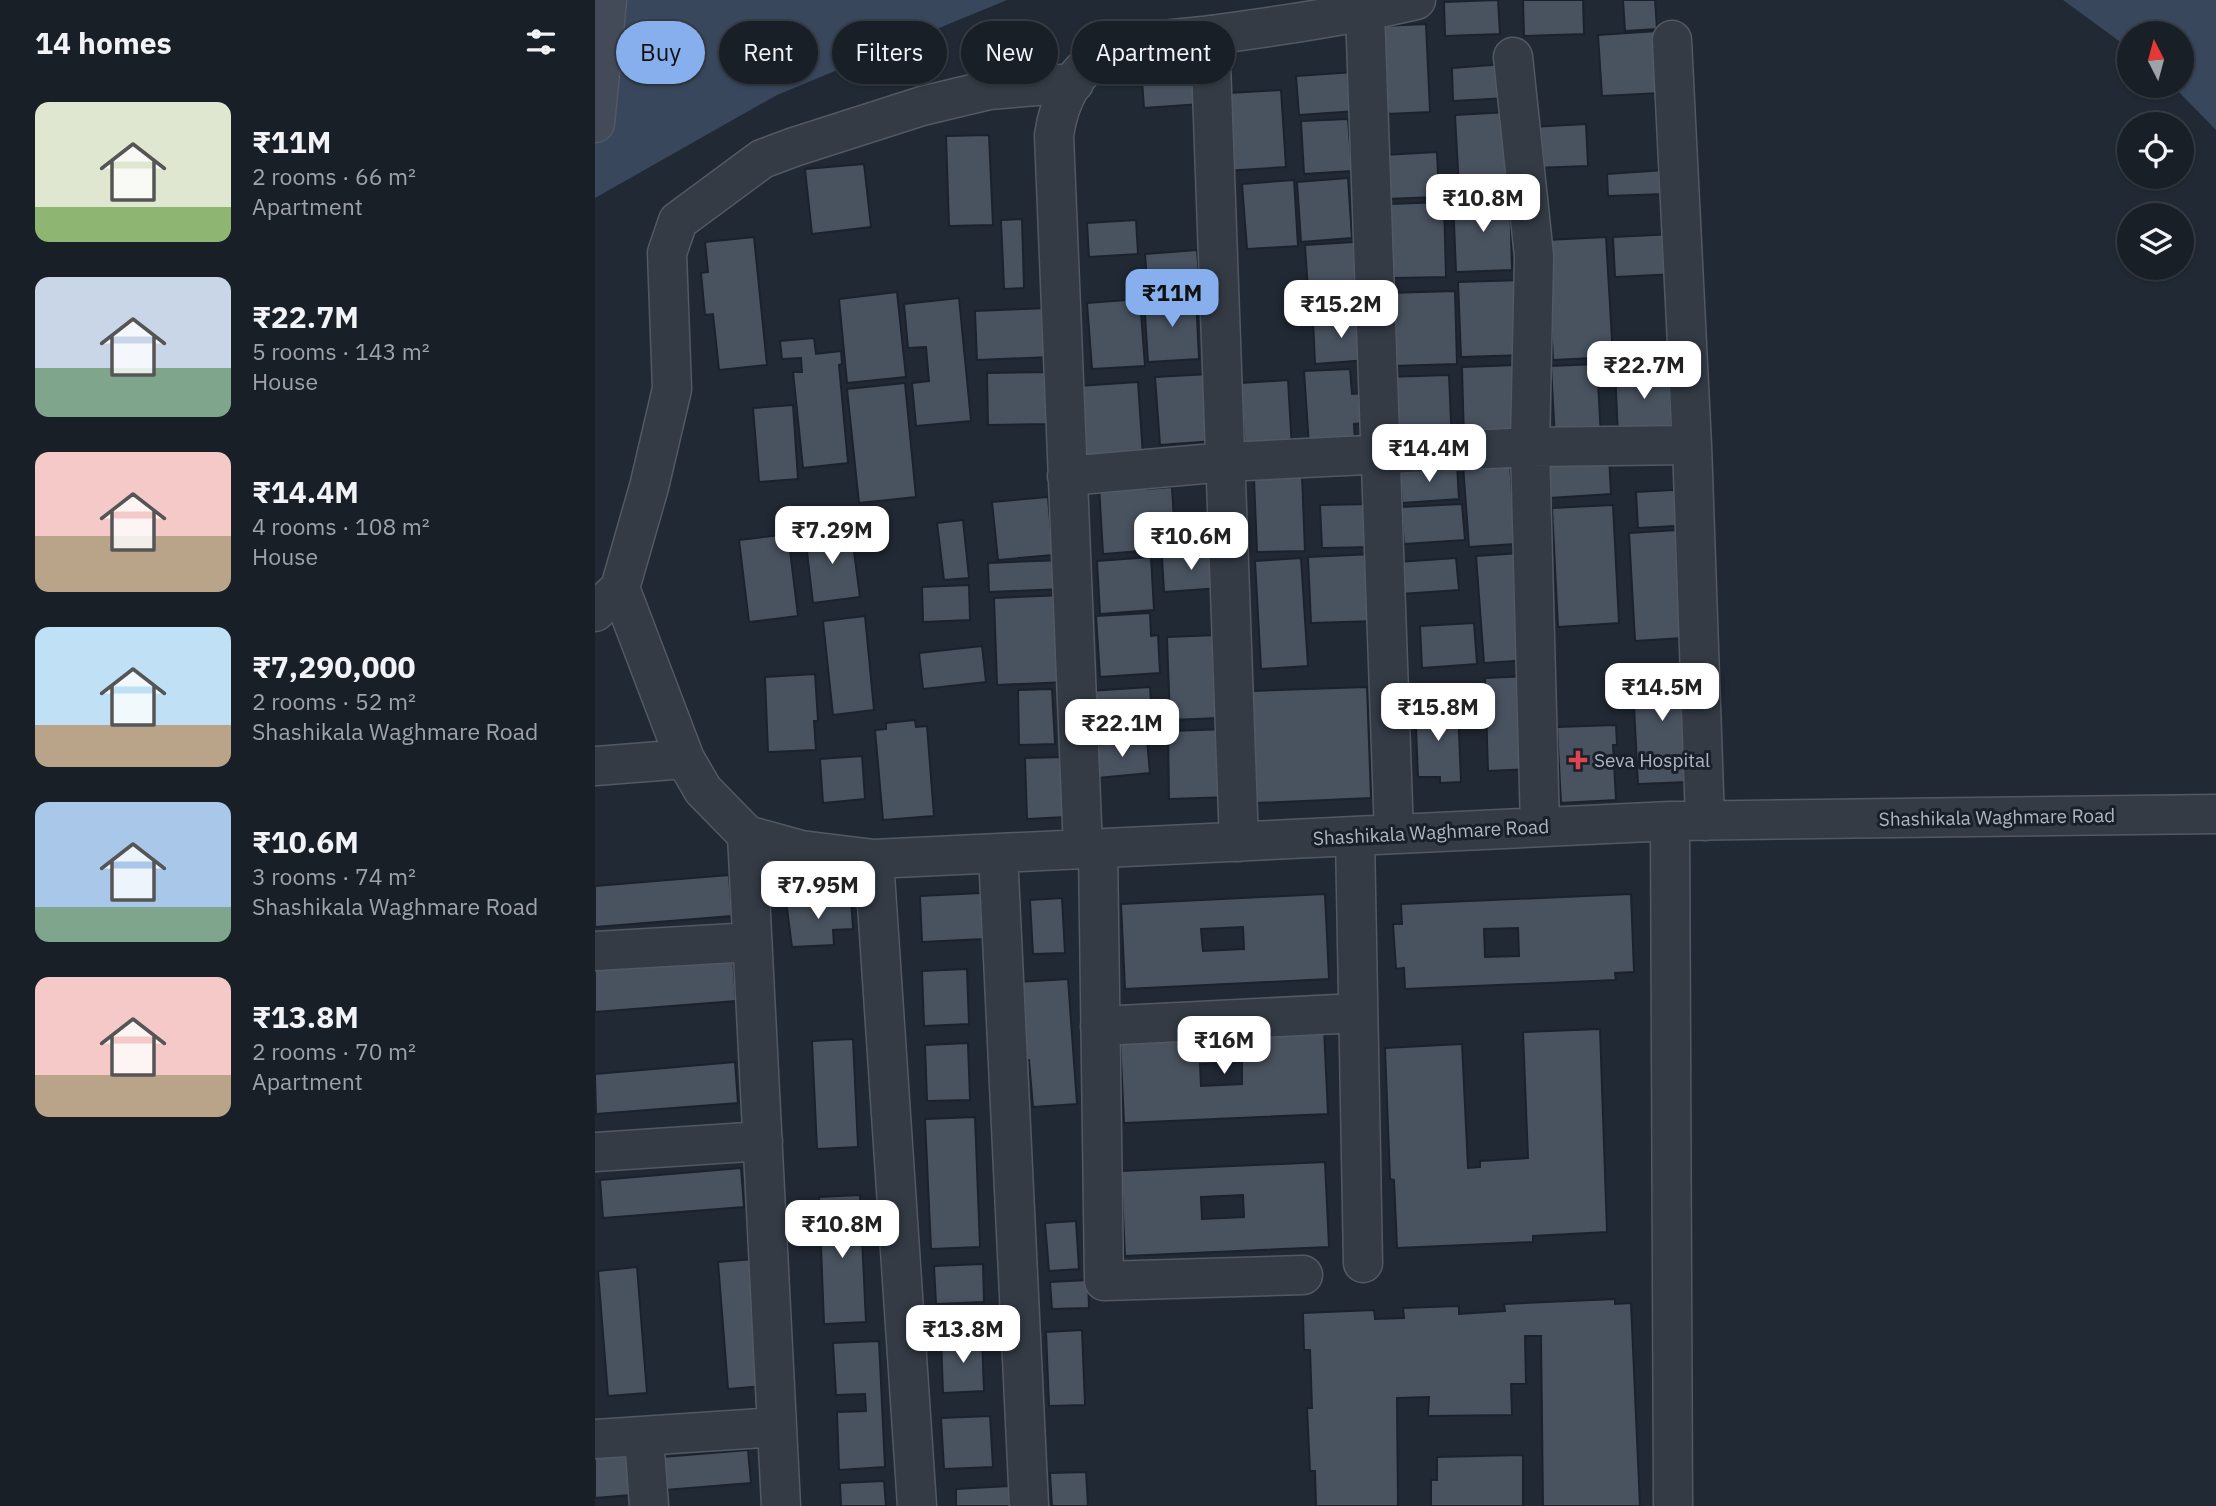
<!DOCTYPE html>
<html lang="en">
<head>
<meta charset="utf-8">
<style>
	body { margin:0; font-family:"IBM Plex Sans",sans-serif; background:#262c33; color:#f1f3f6; height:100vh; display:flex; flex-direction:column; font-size:26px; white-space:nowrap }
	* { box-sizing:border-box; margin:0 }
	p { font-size:23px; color:#9fa2a7 }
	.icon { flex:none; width:38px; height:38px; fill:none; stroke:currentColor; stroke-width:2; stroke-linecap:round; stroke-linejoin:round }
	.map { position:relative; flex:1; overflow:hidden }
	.drawer { display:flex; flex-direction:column; background:#191f27; width:595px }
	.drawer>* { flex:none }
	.hud { position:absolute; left:21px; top:21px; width:665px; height:63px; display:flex; gap:14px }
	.needle { width:46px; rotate:354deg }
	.controls { position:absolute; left:1522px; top:21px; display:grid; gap:14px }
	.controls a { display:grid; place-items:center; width:77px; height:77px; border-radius:50%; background:#191f27; box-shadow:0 2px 5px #0004,0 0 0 2px #373d44; font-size:35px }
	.price { position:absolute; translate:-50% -60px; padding:0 16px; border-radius:14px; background:#fff; color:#222; font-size:23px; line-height:46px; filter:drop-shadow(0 2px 4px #0008) }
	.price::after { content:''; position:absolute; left:50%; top:42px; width:21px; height:16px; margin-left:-10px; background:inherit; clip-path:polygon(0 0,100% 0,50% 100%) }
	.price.current { background:#87afee; color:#111 }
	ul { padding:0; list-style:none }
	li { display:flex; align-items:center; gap:21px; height:175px; padding:0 35px }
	li span { display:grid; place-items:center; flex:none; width:196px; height:140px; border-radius:14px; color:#555 }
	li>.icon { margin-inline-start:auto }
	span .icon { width:84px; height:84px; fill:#fffc; stroke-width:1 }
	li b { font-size:30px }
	h2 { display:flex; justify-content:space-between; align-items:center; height:84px; padding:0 35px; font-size:30px }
	.chip { padding:0 24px; border-radius:32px; background:#191f27; box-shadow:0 2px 5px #0004,0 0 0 2px #373d44; font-size:24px; line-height:63px }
	.chip.current { background:#87afee; color:#111 }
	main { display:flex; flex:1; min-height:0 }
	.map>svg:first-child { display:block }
	.water { fill:#38475c }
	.building { fill:#495360; stroke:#1c222c; stroke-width:2; fill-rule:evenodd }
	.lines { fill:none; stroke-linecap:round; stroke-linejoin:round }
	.street-casing { stroke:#525963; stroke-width:41 }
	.secondary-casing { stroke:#525963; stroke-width:41 }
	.street { stroke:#343b45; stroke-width:38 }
	.secondary { stroke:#434b58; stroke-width:38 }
	.health-dot { fill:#e0444e; stroke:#1a202a; stroke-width:2.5 }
	.labels { text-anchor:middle; stroke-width:6; stroke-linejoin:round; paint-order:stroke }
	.poi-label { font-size:19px; fill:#aeb6c2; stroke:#1a202a; text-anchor:start }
	.street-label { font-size:19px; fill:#aeb6c2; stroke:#1a202a }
</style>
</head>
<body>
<main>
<section class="drawer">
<h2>14 homes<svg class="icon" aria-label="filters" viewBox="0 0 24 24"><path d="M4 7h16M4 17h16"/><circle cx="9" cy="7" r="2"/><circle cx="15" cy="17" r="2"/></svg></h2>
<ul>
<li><span style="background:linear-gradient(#dfe7d0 75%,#8fb573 0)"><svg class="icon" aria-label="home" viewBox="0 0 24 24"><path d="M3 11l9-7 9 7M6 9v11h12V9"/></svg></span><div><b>₹11M</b><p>2 rooms · 66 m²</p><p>Apartment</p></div></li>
<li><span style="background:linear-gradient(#c9d6e8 65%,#7fa58c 0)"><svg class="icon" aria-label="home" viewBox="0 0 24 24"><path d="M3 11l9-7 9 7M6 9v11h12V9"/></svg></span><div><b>₹22.7M</b><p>5 rooms · 143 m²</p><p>House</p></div></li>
<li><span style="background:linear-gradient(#f6c9c9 60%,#b9a48a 0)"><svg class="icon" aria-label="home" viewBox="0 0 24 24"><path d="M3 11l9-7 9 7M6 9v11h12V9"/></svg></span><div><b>₹14.4M</b><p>4 rooms · 108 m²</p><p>House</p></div></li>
<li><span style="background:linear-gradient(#bfe0f5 70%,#b9a48a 0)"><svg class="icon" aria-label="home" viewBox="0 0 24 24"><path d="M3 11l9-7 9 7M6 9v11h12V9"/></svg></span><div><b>₹7,290,000</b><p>2 rooms · 52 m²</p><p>Shashikala Waghmare Road</p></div></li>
<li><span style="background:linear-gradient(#a9c7e8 75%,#7fa58c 0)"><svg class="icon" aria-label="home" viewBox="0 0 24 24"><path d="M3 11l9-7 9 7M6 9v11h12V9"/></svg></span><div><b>₹10.6M</b><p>3 rooms · 74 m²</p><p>Shashikala Waghmare Road</p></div></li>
<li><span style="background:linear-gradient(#f6c9c9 70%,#b9a48a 0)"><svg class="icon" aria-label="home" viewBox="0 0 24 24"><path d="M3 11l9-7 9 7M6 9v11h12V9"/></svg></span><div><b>₹13.8M</b><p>2 rooms · 70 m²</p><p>Apartment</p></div></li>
</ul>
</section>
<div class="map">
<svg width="1621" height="1506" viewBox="0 0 1621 1506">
	<rect width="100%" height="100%" fill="#212934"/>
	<!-- water -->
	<path class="water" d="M0 0H412L182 95 0 198Z
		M1468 0H1621V130L1578 86H1587V33H1535V49Z"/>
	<!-- building -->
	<path class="building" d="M903 0 905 34 850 36 849 2Z
		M928 0H988L989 34 929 36Z
		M1028 0H1060L1062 29 1030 31Z
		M831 24 835 112 791 114 787 26Z
		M1063 31 1066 93 1007 96 1003 35Z
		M910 64 912 98 858 101 857 68Z
		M760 72 762 111 704 115 701 76Z
		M605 76 606 104 549 108 547 80Z
		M686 90 691 167 629 171 634 93Z
		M914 112 918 186 864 189 860 115Z
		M753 119 757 171 709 174 706 121Z
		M991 124 993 166 938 168 936 127Z
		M394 135 398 225 354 226 351 136Z
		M842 152 844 197 790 199 789 155Z
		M269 164 276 227 217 234 210 169Z
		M1070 170 1071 194 1013 196 1012 174Z
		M753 178 757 238 706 242 702 182Z
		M699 180 703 246 652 249 647 184Z
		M915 196 917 270 861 272 858 198Z
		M849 202 851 277 798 278 795 204Z
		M427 219 429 288 409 289 406 220Z
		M541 220 543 254 494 257 492 223Z
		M1080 234 1082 274 1020 277 1018 237Z
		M159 237 172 365 124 370 118 314 110 315 106 273 113 272 110 242Z
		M1011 237 1018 357 958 360 952 240Z
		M759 242 763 303 714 306 710 245Z
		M602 250 605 290 553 293 550 254Z
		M929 280 932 355 866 357 863 282Z
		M860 291 862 364 796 366 794 293Z
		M302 292 311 377 252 383 244 299Z
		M601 296 604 359 553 362 549 299Z
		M364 298 376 421 321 426 317 383 334 381 331 347 313 348 309 304Z
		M545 299 550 366 497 369 492 303Z
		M454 308 456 357 382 360 380 311Z
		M771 316 773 360 720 364 718 320Z
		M219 338 221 354 246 351 247 364 244 365 253 463 208 468 198 372H207L206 358 187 359 185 341Z
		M1002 364 1006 438 960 440 956 366Z
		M924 365 927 439 869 441 867 367Z
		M1074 365 1077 434 1023 437 1020 368Z
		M755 369 757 394 768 393 770 423 759 424 760 443 714 446 709 371Z
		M457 372 458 424 393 425 392 373Z
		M615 374 619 441 565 445 560 377Z
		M854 375 857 444 793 446 791 377Z
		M693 380 697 449 650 452 646 383Z
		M543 382 548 456 488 460 483 386Z
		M310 383 321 497 264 503 252 389Z
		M198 405 203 479 164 482 158 408Z
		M1014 456 1016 494 954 498 952 460Z
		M915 462 920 544 874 547 868 465Z
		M862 465 864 499 807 503 805 469Z
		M707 475 710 551 662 552 659 478Z
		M552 483V489L577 487 579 520 559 522 560 550 508 554 504 486Z
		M1096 489 1098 525 1043 528 1041 492Z
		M453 497 458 555 403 560 397 502Z
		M776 504 778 547 727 548 725 505Z
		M867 504 870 540 809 544 806 507Z
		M1018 505 1024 623 963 627 957 508Z
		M368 520 374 578 349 580 342 523Z
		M256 529 265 597 218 603 210 535Z
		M1083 530 1088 638 1040 641 1034 533Z
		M193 534 203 616 154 622 144 540Z
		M624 553 626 588 569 592 567 557Z
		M926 553 933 660 889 663 881 556Z
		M778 554 781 621 716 623 713 557Z
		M556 557 559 610 505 614 502 561Z
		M706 558 713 666 666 669 660 561Z
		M861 558 864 590 805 594 803 562Z
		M467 560 468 589 394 592 393 563Z
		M374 585 375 620 328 622 327 587Z
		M470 595 473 682 402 685 399 598Z
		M555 613 556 636 563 635 565 673 505 677 501 616Z
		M270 616 279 710 238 715 228 621Z
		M879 623 882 664 827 668 825 626Z
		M623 635 625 718 575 720 572 637Z
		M387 646 391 682 328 689 324 653Z
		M1095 664 1094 782 1043 784 1037 668Z
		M220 674 223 721H219L221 750 173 752 170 677Z
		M935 676 938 769 893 771 890 678Z
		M555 687 558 729 496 732 494 691Z
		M772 687 776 798 661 803 657 691Z
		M457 689 460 744 424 745 423 690Z
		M863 706 866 782 845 783V777H823L821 729H818L817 708Z
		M320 720 321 727 332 726 339 816 288 820 280 730 291 729V723Z
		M1021 725 1022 745H1018L1021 800 966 803 962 727Z
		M634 729 636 797 574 799 573 731Z
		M552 740 555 773 502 778 499 745Z
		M267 756 270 799 228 803 225 759Z
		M469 757 471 817 432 819 430 758Z
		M134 875 137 916 0 927V886Z
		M386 893 388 939 327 942 325 896Z
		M730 894 734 979 530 989 526 904ZM648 927 649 949 608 951 606 929Z
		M1036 894 1039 972 1020 973 1021 980 810 989 809 968 801 969 798 924H807L806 904ZM923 928 924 956 890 957 889 929Z
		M256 898 258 929 238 930 239 945 197 947 191 901 217 900 218 904 225 903 224 900Z
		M467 898 470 953 438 954 435 900Z
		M138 957 141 1001 0 1012V968Z
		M372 969 374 1024 329 1026 327 971Z
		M473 979 482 1104 438 1107 434 1060H428L422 982Z
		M729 1029 733 1114 529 1123 525 1038ZM647 1062V1084L606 1086 605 1064Z
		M1005 1029 1012 1232 938 1236V1242L802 1248 799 1180 795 1179 790 1048 867 1044 873 1168 885 1167V1161L933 1158 928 1032Z
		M258 1039 263 1147 222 1149 217 1041Z
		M373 1043 375 1100 332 1101 330 1045Z
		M140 1062 143 1103 1 1114 0 1074Z
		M380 1117 385 1247 336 1249 330 1119Z
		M730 1162 734 1247 530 1256 526 1171ZM648 1195 649 1217 607 1219 606 1197Z
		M146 1168 149 1207 8 1218 5 1180Z
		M265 1195 271 1322 229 1324 224 1197Z
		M481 1221 484 1269 454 1271 450 1223Z
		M159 1259 169 1386 133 1389 123 1262Z
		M388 1264 389 1302 341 1304 339 1266Z
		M42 1267 52 1393 13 1396 3 1271Z
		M493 1280 494 1308 457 1309 455 1282Z
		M1020 1299V1304L1036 1303 1045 1506H948L946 1336H930L931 1384H916L917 1415 833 1416 834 1397 802 1398 803 1506H721L720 1471H715L712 1408H717L715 1350H709L708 1313 779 1310 780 1319 809 1318 808 1308 864 1306V1314L910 1311 909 1304Z
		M487 1330 490 1405 454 1406 451 1332Z
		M387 1337 389 1391 348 1393 346 1339Z
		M284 1341 290 1467 244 1470 242 1412 271 1411 270 1394 241 1395 238 1343Z
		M395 1416 398 1467 349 1469 346 1418Z
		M153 1450 156 1483 70 1490 67 1457Z
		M33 1454 36 1495 0 1498V1457Z
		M928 1455V1506H836V1480H842V1457Z
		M491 1472 493 1506H457L455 1473Z
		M289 1481 291 1506H246L245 1483Z
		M414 1486 415 1506H361V1489Z"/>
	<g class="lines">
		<defs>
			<path id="street" d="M770 12 799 834
				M615 35 644 842
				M1077 40 1097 445 1110 821
				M918 57 939 256 935 447 945 827
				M472 476 631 462 935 447 1097 445
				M25 588 90 759 108 790 152 835 206 850 279 859 1075 821 1621 814
				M0 612 25 588 54 487 77 389 72 253 83 221 167 159 199 147 327 106 394 90 479 83
				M0 766 90 759
				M1075 821 1078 1506
				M152 835 186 1506
				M760 836 768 1263
				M503 848 509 1281 708 1275
				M488 849 459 135C464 102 479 69 511 53 538 40 585 39 616 35 685 26 753 16 821 0
				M403 853 434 1506
				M279 859 322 1506
				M0 951 157 942
				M505 1026 762 1013
				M0 1152 168 1141
				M49 1436 54 1506
				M0 1439 182 1427"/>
			<path id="secondary" d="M0 123 12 0"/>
		</defs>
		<!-- street casing -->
		<use href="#street" class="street-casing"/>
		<!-- secondary casing -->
		<use href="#secondary" class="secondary-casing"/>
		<!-- street -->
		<use href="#street" class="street"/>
		<!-- secondary -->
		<use href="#secondary" class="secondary"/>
	</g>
	<!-- markers -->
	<path class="health-dot" d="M979.5 749.5h7v7h7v7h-7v7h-7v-7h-7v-7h7z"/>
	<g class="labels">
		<!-- poi labels -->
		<g class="poi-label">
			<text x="999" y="767">Seva Hospital</text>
		</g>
		<!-- street labels -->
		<g class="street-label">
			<text transform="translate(1402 817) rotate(-1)" y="7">Shashikala Waghmare Road</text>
			<text transform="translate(836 832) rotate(-3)" y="7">Shashikala Waghmare Road</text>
		</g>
	</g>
</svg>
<div class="controls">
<a><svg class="needle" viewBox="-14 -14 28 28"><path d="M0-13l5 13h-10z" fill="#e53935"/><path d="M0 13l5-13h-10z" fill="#9fa2a7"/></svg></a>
<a><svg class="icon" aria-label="locate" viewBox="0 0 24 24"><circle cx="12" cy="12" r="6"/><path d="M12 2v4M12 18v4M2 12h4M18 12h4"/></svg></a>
<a><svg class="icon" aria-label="layers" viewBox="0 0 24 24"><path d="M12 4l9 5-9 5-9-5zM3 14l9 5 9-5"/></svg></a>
</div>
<b class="price" style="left:888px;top:234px">₹10.8M</b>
<b class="price current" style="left:577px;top:329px">₹11M</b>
<b class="price" style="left:746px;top:340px">₹15.2M</b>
<b class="price" style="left:1049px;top:401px">₹22.7M</b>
<b class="price" style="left:834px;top:484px">₹14.4M</b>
<b class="price" style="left:237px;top:566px">₹7.29M</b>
<b class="price" style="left:596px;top:572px">₹10.6M</b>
<b class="price" style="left:1067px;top:723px">₹14.5M</b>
<b class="price" style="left:843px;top:743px">₹15.8M</b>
<b class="price" style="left:527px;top:759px">₹22.1M</b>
<b class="price" style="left:223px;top:921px">₹7.95M</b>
<b class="price" style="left:629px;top:1076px">₹16M</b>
<b class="price" style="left:247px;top:1260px">₹10.8M</b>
<b class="price" style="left:368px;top:1365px">₹13.8M</b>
<div class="hud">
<a class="chip current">Buy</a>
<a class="chip">Rent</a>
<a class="chip">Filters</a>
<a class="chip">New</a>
<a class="chip">Apartment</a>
</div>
</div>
</main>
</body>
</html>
